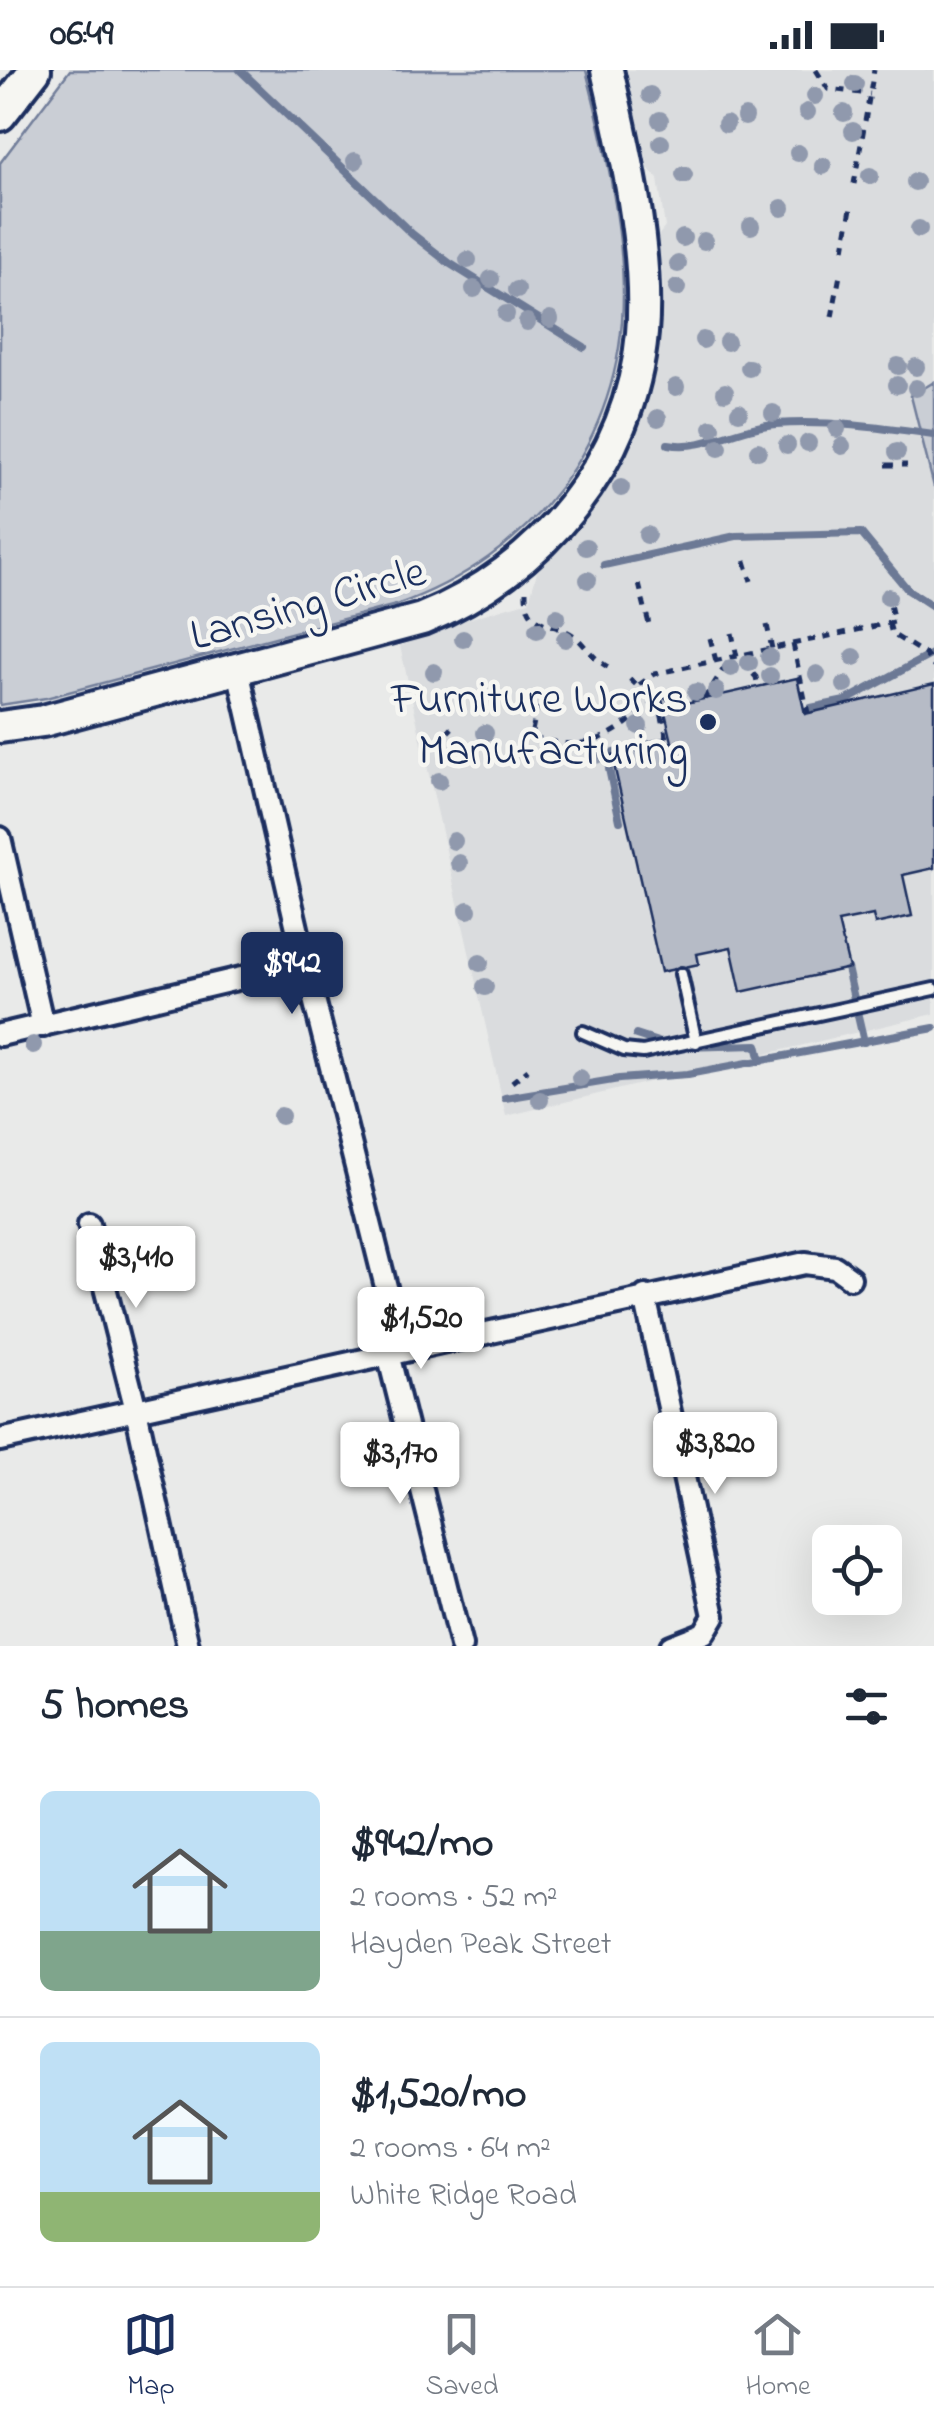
<!DOCTYPE html>
<html lang="en">
<head>
<meta charset="utf-8">
<style>
	body { margin:0; font-family:"Indie Flower",sans-serif; background:#f6f6f7; color:#1f2937; height:100vh; display:flex; flex-direction:column; font-size:38px; white-space:nowrap }
	* { box-sizing:border-box; margin:0 }
	p { font-size:32px; color:#747a83 }
	.icon { flex:none; width:55px; height:55px; fill:none; stroke:currentColor; stroke-width:2; stroke-linecap:round; stroke-linejoin:round }
	.map { position:relative; height:1576px; overflow:hidden }
	.details { display:flex; flex-direction:column; background:#fff; flex:1 }
	.details>* { flex:none }
	.buttons { position:absolute; left:812px; top:1455px; display:grid; gap:20px }
	.buttons a { display:grid; place-items:center; width:90px; height:90px; border-radius:15px; background:#fff; box-shadow:0 10px 40px #0002; font-size:50px }
	.price { position:absolute; translate:-50% -85px; padding:0 22px; border-radius:10px; background:#fff; color:#222; font-size:32px; line-height:65px; filter:drop-shadow(0 2px 5px #0008) }
	.price::after { content:''; position:absolute; left:50%; top:60px; width:30px; height:22px; margin-left:-15px; background:inherit; clip-path:polygon(0 0,100% 0,50% 100%) }
	.price.current { background:#1b2f5e; color:#fff }
	ul { padding:0; list-style:none }
	li { display:flex; align-items:center; gap:30px; height:250px; padding:0 40px }
	li+li { border-top:2px solid #e0e1e3 }
	li span { display:grid; place-items:center; flex:none; width:280px; height:200px; border-radius:15px; color:#555 }
	li>.icon { margin-inline-start:auto }
	span .icon { width:120px; height:120px; fill:#fffc; stroke-width:1 }
	li b { font-size:42px }
	h2 { display:flex; justify-content:space-between; align-items:center; height:120px; padding:0 40px; font-size:42px }
	.status { display:flex; justify-content:space-between; align-items:center; height:70px; padding:0 50px; background:#fff; direction:ltr }
	.status svg { height:28px; fill:currentColor }
	.tab-bar { display:flex; justify-content:space-around; align-items:center; height:140px; border-top:2px solid #e0e1e3; background:#fff; font-size:28px; color:#747a83 }
	.tab-bar a { display:grid; justify-items:center; gap:5px }
	.tab-bar .current { color:#1b2f5e }
	.map>svg:first-child { display:block }
	.built { fill:#dadcde }
	.green { fill:#caced5; stroke:#727e9a; stroke-width:2.5 }
	.lines { fill:none; stroke-linecap:round; stroke-linejoin:round }
	.stream { stroke:#6c7995; stroke-width:8 }
	.building { fill:#b6bbc6; stroke:#1b2f5e; stroke-width:2.5 }
	.lane-casing { stroke:#1b2f5e; stroke-width:18 }
	.street-casing { stroke:#1b2f5e; stroke-width:28 }
	.secondary-casing { stroke:#1b2f5e; stroke-width:38 }
	.path { stroke:#1b2f5e; stroke-width:5; stroke-dasharray:8 8; stroke-linecap:butt }
	.lane { stroke:#f6f6f2; stroke-width:10 }
	.street { stroke:#f6f6f2; stroke-width:20 }
	.secondary { stroke:#f6f6f2; stroke-width:30 }
	.tree { fill:#9099ad }
	.poi-dot { fill:#1b2f5e; stroke:#f6f6f2; stroke-width:4 }
	.labels { text-anchor:middle; stroke-width:9; stroke-linejoin:round; paint-order:stroke }
	.street-label { font-size:45px; fill:#1b2f5e; stroke:#f6f6f2 }
	.poi-label { font-size:45px; fill:#1b2f5e; stroke:#f6f6f2; text-anchor:end }
</style>
</head>
<body>
<div class="status"><b>06:49</b><svg viewBox="0 0 49 12"><path d="M0 12V9h3v3zM5 12V6h3v6zM10 12V3h3v9zM15 12V0h3v12zM26 1h20v11H26zM47 4h2v5h-2z"/></svg></div>
<div class="map">
<svg width="934" height="1576" viewBox="0 0 934 1576">
	<rect width="100%" height="100%" fill="#e9eae9"/>
	<filter id="ink" filterUnits="userSpaceOnUse"><feTurbulence type="fractalNoise" baseFrequency=".01" numOctaves="2"/><feDisplacementMap in="SourceGraphic" scale="20" xChannelSelector="R" yChannelSelector="G"/><feConvolveMatrix kernelMatrix="1 2 1 2 8 2 1 2 1" color-interpolation-filters="sRGB"/></filter>
	<g filter="url(#ink)">
		<!-- built -->
		<path class="built" d="M627 0H934V312L911 327 934 417V944L506 1046 400 576 461 551 529 531 537 502 594 440 617 404 641 352 653 311 661 267 663 211 658 166 665 157 658 109 648 98Z"/>
		<!-- green -->
		<path class="green" d="M70 0H586C604 72 623 151 623 225 623 372 532 487 396 535L46 628 0 635V93Z
			M934 312V417L911 326Z"/>
		<g class="lines">
			<!-- stream -->
			<path class="stream" d="M240 0 412 164 449 193 584 277
				M668 374C703 381 740 356 776 354 827 350 883 358 934 365
				M604 495 736 466 861 463 908 520 934 537
				M811 638 845 631 934 583
				M620 751 609 699 610 684 664 671
				M847 898 864 972
				M636 965 670 976
				M683 977 757 975 761 991
				M505 1028 619 1009 688 1004 934 958"/>
		</g>
		<!-- building -->
		<path class="building" d="M797 608 805 644 934 614V798L903 805 912 846 875 854 873 845 838 852 849 898 741 922 731 877 697 884 699 894 661 902 612 686 672 672 661 625 677 635Z"/>
		<g class="lines">
			<defs>
				<path id="lane" d="M681 904 696 972
					M583 962 624 980 643 982 934 919"/>
				<path id="street" d="M238 600 305 893 402 1281
					M0 768 43 956
					M0 965 305 893
					M89 1154 136 1340 188 1576
					M645 1226 714 1546 704 1563 671 1576
					M388 1284 461 1576
					M0 1370 805 1193 835 1197 850 1208"/>
				<path id="secondary" d="M0 45 35 0
					M0 657 43 651 422 549C541 501 631 392 642 263 649 182 625 78 607 0"/>
			</defs>
			<!-- lane casing -->
			<use href="#lane" class="lane-casing"/>
			<!-- street casing -->
			<use href="#street" class="street-casing"/>
			<!-- secondary casing -->
			<use href="#secondary" class="secondary-casing"/>
			<!-- path -->
			<path class="path" d="M816 0 828 19 870 24
				M854 114 874 0
				M844 179 851 138
				M832 247 840 205
				M886 395H907
				M745 491 751 511
				M639 514 649 554
				M526 521C525 562 555 549 577 568 588 579 594 589 608 597
				M889 553 892 564 925 584 934 597
				M767 555 772 579
				M732 563 737 587 756 607 758 617
				M710 568 716 591
				M793 574 808 643
				M630 609 660 638 668 673
				M639 615 654 604 894 552 887 521
				M704 629 730 589
				M537 637 531 666C588 685 612 667 654 631
				M660 638 705 627
				M437 673 452 658
				M512 1012 528 999"/>
			<!-- lane -->
			<use href="#lane" class="lane"/>
			<!-- street -->
			<use href="#street" class="street"/>
			<!-- secondary -->
			<use href="#secondary" class="secondary"/>
		</g>
		<!-- trees -->
		<g class="tree">
			<circle cx="855" cy="14" r="9"/>
			<circle cx="650" cy="25" r="9"/>
			<circle cx="815" cy="26" r="9"/>
			<circle cx="807" cy="42" r="9"/>
			<circle cx="844" cy="43" r="9"/>
			<circle cx="745" cy="47" r="9"/>
			<circle cx="660" cy="50" r="9"/>
			<circle cx="726" cy="54" r="9"/>
			<circle cx="853" cy="61" r="9"/>
			<circle cx="661" cy="73" r="9"/>
			<circle cx="798" cy="83" r="9"/>
			<circle cx="355" cy="91" r="9"/>
			<circle cx="823" cy="96" r="9"/>
			<circle cx="684" cy="105" r="9"/>
			<circle cx="870" cy="106" r="9"/>
			<circle cx="915" cy="112" r="9"/>
			<circle cx="782" cy="138" r="9"/>
			<circle cx="751" cy="156" r="9"/>
			<circle cx="919" cy="159" r="9"/>
			<circle cx="683" cy="168" r="9"/>
			<circle cx="704" cy="171" r="9"/>
			<circle cx="468" cy="190" r="9"/>
			<circle cx="678" cy="194" r="9"/>
			<circle cx="491" cy="209" r="9"/>
			<circle cx="677" cy="218" r="9"/>
			<circle cx="474" cy="219" r="9"/>
			<circle cx="517" cy="220" r="9"/>
			<circle cx="506" cy="244" r="9"/>
			<circle cx="550" cy="249" r="9"/>
			<circle cx="527" cy="252" r="9"/>
			<circle cx="703" cy="270" r="9"/>
			<circle cx="727" cy="272" r="9"/>
			<circle cx="898" cy="296" r="9"/>
			<circle cx="916" cy="297" r="9"/>
			<circle cx="749" cy="298" r="9"/>
			<circle cx="897" cy="315" r="9"/>
			<circle cx="676" cy="317" r="9"/>
			<circle cx="916" cy="318" r="9"/>
			<circle cx="725" cy="322" r="9"/>
			<circle cx="739" cy="342" r="9"/>
			<circle cx="773" cy="343" r="9"/>
			<circle cx="658" cy="348" r="9"/>
			<circle cx="712" cy="358" r="9"/>
			<circle cx="837" cy="359" r="9"/>
			<circle cx="808" cy="373" r="9"/>
			<circle cx="787" cy="375" r="9"/>
			<circle cx="842" cy="376" r="9"/>
			<circle cx="719" cy="378" r="9"/>
			<circle cx="758" cy="381" r="9"/>
			<circle cx="897" cy="382" r="9"/>
			<circle cx="621" cy="418" r="9"/>
			<circle cx="647" cy="465" r="9"/>
			<circle cx="586" cy="477" r="9"/>
			<circle cx="588" cy="510" r="9"/>
			<circle cx="888" cy="527" r="9"/>
			<circle cx="557" cy="547" r="9"/>
			<circle cx="537" cy="560" r="9"/>
			<circle cx="463" cy="569" r="9"/>
			<circle cx="565" cy="569" r="9"/>
			<circle cx="769" cy="587" r="9"/>
			<circle cx="854" cy="587" r="9"/>
			<circle cx="749" cy="593" r="9"/>
			<circle cx="731" cy="598" r="9"/>
			<circle cx="434" cy="602" r="9"/>
			<circle cx="817" cy="604" r="9"/>
			<circle cx="770" cy="606" r="9"/>
			<circle cx="845" cy="615" r="9"/>
			<circle cx="716" cy="621" r="9"/>
			<circle cx="696" cy="622" r="9"/>
			<circle cx="639" cy="656" r="9"/>
			<circle cx="485" cy="663" r="9"/>
			<circle cx="596" cy="685" r="9"/>
			<circle cx="439" cy="711" r="9"/>
			<circle cx="454" cy="771" r="9"/>
			<circle cx="459" cy="793" r="9"/>
			<circle cx="468" cy="840" r="9"/>
			<circle cx="480" cy="893" r="9"/>
			<circle cx="485" cy="917" r="9"/>
			<circle cx="33" cy="975" r="9"/>
			<circle cx="580" cy="1008" r="9"/>
			<circle cx="540" cy="1030" r="9"/>
			<circle cx="281" cy="1046" r="9"/>
		</g>
	</g>
	<!-- markers -->
	<circle class="poi-dot" cx="708" cy="652" r="10"/>
	<g class="labels">
		<!-- street labels -->
		<g class="street-label">
			<text transform="translate(307 531) rotate(-16)" y="16">Lansing Circle</text>
		</g>
		<!-- poi labels -->
		<g class="poi-label">
			<text x="688" y="642">Furniture Works<tspan x="688" dy="52">Manufacturing</tspan></text>
		</g>
	</g>
</svg>
<div class="buttons">
<a><svg class="icon" aria-label="locate" viewBox="0 0 24 24"><circle cx="12" cy="12" r="6"/><path d="M12 2v4M12 18v4M2 12h4M18 12h4"/></svg></a>
</div>
<b class="price current" style="left:292px;top:947px">$942</b>
<b class="price" style="left:136px;top:1241px">$3,410</b>
<b class="price" style="left:421px;top:1302px">$1,520</b>
<b class="price" style="left:715px;top:1427px">$3,820</b>
<b class="price" style="left:400px;top:1437px">$3,170</b>
</div>
<section class="details">
<h2>5 homes<svg class="icon" aria-label="filters" viewBox="0 0 24 24"><path d="M4 7h16M4 17h16"/><circle cx="9" cy="7" r="2"/><circle cx="15" cy="17" r="2"/></svg></h2>
<ul>
<li><span style="background:linear-gradient(#bfe0f5 70%,#7fa58c 0)"><svg class="icon" aria-label="home" viewBox="0 0 24 24"><path d="M3 11l9-7 9 7M6 9v11h12V9"/></svg></span><div><b>$942/mo</b><p>2 rooms · 52 m²</p><p>Hayden Peak Street</p></div></li>
<li><span style="background:linear-gradient(#bfe0f5 75%,#8fb573 0)"><svg class="icon" aria-label="home" viewBox="0 0 24 24"><path d="M3 11l9-7 9 7M6 9v11h12V9"/></svg></span><div><b>$1,520/mo</b><p>2 rooms · 64 m²</p><p>White Ridge Road</p></div></li>
</ul>
</section>
<nav class="tab-bar">
<a class="current"><svg class="icon" aria-label="map" viewBox="0 0 24 24"><path d="M3 6l6-2 6 2 6-2v14l-6 2-6-2-6 2zM9 4v14M15 6v14"/></svg>Map</a>
<a><svg class="icon" aria-label="saved" viewBox="0 0 24 24"><path d="M7 4h10v16l-5-4-5 4z"/></svg>Saved</a>
<a><svg class="icon" aria-label="home" viewBox="0 0 24 24"><path d="M3 11l9-7 9 7M6 9v11h12V9"/></svg>Home</a>
</nav>
</body>
</html>
